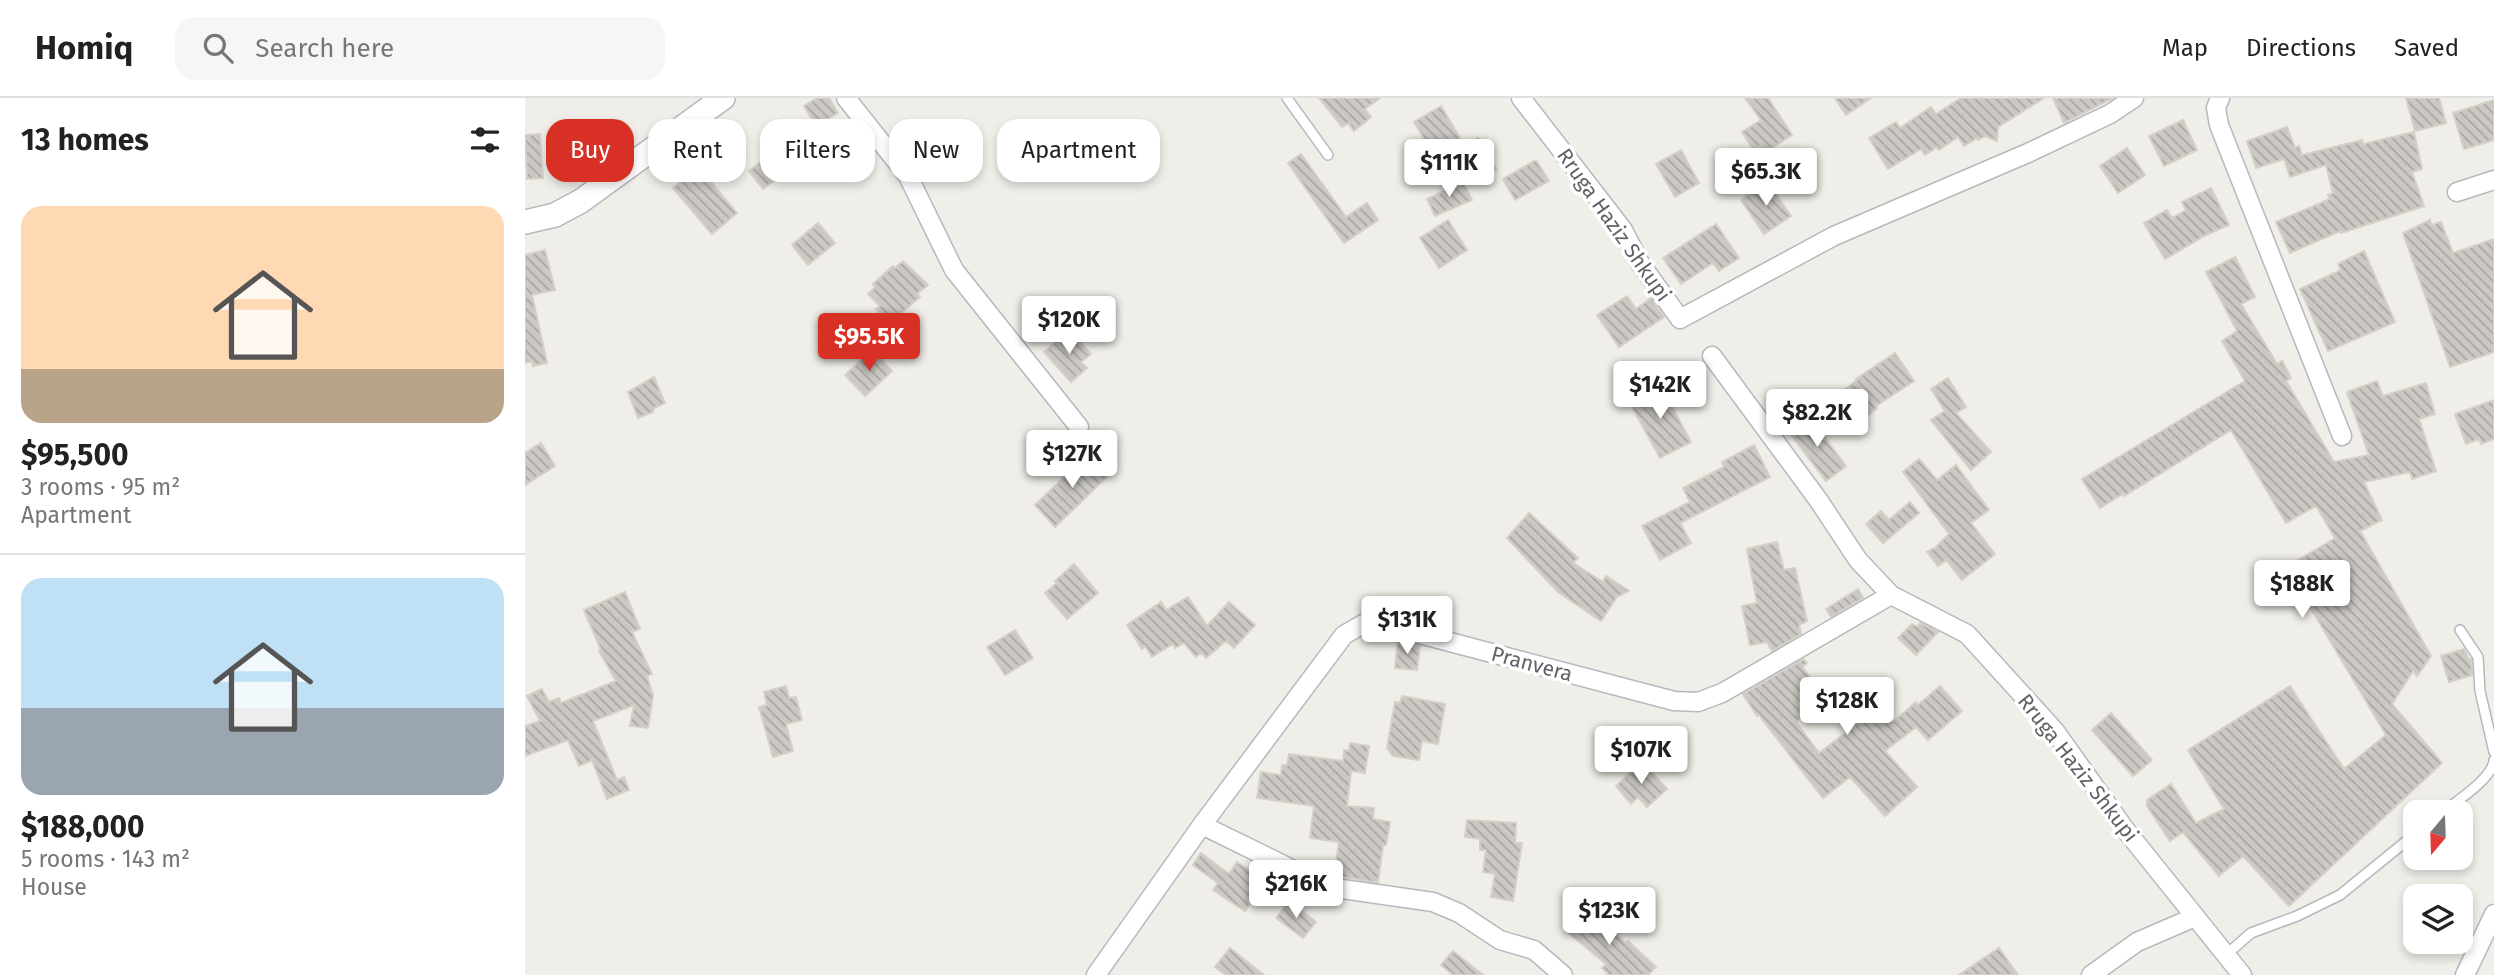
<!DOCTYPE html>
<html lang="en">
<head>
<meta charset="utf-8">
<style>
	body { margin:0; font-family:"Fira Sans",sans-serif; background:#f6f6f6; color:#222; height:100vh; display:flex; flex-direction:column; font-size:26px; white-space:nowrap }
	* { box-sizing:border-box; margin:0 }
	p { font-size:23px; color:#767676 }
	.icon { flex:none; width:38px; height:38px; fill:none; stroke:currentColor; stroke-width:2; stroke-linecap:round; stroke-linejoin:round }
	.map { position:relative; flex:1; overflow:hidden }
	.sheet { display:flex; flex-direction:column; background:#fff; width:525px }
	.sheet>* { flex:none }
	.top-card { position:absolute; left:21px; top:21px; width:665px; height:63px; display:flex; gap:14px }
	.needle { width:46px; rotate:199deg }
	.tools { position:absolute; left:1878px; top:702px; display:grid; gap:14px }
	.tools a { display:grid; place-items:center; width:70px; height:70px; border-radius:14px; background:#fff; box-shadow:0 4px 10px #0003; font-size:35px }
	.price { position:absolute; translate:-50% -60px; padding:0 16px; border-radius:7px; background:#fff; color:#222; font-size:23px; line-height:46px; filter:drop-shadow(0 2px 4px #0008) }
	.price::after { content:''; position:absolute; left:50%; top:42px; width:21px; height:16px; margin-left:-10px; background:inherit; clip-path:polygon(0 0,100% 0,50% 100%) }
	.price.current { background:#d93025; color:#fff }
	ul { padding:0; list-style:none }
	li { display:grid; align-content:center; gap:14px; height:371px; padding:0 21px }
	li+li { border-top:2px solid #e0e0e0 }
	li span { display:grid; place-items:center; height:217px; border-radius:21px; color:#555 }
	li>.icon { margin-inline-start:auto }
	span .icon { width:126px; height:126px; fill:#fffc; stroke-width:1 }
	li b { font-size:30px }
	h2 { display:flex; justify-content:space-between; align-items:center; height:84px; padding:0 21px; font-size:30px }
	.pill { padding:0 24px; border-radius:21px; background:#fff; box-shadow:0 4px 10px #0003; font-size:24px; line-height:63px }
	.pill.current { background:#d93025; color:#fff }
	header { display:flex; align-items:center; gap:42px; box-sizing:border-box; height:98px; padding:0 35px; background:#fff; border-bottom:2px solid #e0e0e0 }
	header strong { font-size:33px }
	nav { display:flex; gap:38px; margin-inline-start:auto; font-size:24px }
	.search { width:490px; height:63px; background:#f6f6f6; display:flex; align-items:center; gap:18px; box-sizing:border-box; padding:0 24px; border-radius:21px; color:#767676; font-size:26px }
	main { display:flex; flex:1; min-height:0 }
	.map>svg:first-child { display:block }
	.building { fill:url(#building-back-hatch); stroke:#d5d0c7; stroke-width:2 }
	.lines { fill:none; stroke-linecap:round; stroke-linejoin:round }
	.service-casing { stroke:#b5b8bc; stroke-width:12 }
	.minor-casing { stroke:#b5b8bc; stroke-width:21 }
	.tertiary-casing { stroke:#b5b8bc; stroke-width:26 }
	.service { stroke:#fff; stroke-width:9 }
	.minor { stroke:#fff; stroke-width:18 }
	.tertiary { stroke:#fff; stroke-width:23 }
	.labels { text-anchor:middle; stroke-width:7; stroke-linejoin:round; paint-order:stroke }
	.street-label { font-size:21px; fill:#5f6367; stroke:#fff }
</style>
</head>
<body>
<header>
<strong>Homiq</strong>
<div class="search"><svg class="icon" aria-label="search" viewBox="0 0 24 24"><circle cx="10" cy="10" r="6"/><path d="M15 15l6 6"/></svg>Search here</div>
<nav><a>Map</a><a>Directions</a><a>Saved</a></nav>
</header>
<main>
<section class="sheet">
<h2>13 homes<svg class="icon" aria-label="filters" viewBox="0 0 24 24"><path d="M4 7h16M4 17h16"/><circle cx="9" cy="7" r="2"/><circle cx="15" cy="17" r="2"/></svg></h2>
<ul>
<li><span style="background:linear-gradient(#ffd9b3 75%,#b9a48a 0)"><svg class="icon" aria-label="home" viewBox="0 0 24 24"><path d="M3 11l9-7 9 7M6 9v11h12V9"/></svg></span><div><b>$95,500</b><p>3 rooms · 95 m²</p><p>Apartment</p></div></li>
<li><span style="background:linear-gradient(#bfe0f5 60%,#9aa5b1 0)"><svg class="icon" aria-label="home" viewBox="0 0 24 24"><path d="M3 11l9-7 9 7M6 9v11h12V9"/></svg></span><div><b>$188,000</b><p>5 rooms · 143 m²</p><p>House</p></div></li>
</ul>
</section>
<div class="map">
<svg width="1969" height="877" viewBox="0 0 1969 877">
	<defs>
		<pattern id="building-back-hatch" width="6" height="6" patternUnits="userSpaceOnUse" patternTransform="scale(1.75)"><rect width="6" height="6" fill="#ccc9c4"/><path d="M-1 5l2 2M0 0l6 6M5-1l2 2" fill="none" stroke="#a9a7a3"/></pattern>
	</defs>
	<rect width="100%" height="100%" fill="#f0eee8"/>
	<!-- building -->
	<path class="building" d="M292 0H304L313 15 291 28 279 8Z
		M794 0H855L840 11 846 19 829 33 823 25 817 29Z
		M1220 0H1243L1267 37 1239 55 1235 48 1229 53 1217 34 1236 22Z
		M1310 0H1346L1321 17Z
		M1436 0H1519L1473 29 1472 43 1460 38 1453 42 1452 40 1439 48 1433 39 1414 52 1412 49 1400 57 1396 51 1363 71 1344 40 1371 24 1375 30 1406 9 1411 16Z
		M1528 0H1588L1539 25Z
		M1881 0H1914L1921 25 1890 33Z
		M1969 2V42L1939 51 1928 15Z
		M916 8 935 40 908 56 889 24Z
		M1658 22 1672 52 1639 68 1624 38Z
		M1762 29 1770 50 1774 48 1777 57 1837 42 1838 46 1889 34 1897 71 1887 74 1899 108 1816 135 1815 133 1765 155 1751 124 1805 101 1803 97 1808 95 1801 67 1765 79 1759 61 1731 70 1722 43Z
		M15 36 18 80 2 81 0 37Z
		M953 40 971 71 947 86 928 55Z
		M326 43 336 58 316 71 305 56Z
		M1602 50 1620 77 1593 95 1575 68Z
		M1156 52 1174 85 1150 99 1131 66Z
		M250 53 264 71 238 91 224 73Z
		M776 56 821 119 842 105 853 122 819 145 763 65Z
		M1011 62 1024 83 990 102 978 81Z
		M173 69 212 115 187 136 148 90Z
		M1242 83 1266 118 1239 136 1216 102Z
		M938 84 947 102 910 118 902 101Z
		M1686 90 1704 127 1681 137 1640 161 1619 125 1642 112 1647 120 1661 112 1657 104Z
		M923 122 942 152 914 170 895 140Z
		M1905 122 1906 127 1916 124 1928 155 1969 141V254L1925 269 1878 135Z
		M293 125 310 145 283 167 267 147Z
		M1191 126 1214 160 1194 173 1188 165 1156 186 1138 160Z
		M20 152 30 192 7 197 22 265 8 268 7 263 0 265V157Z
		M1839 153 1870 224 1803 253 1775 191 1816 172 1813 166Z
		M1710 159 1730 199 1716 206 1752 266 1757 263 1766 280 1761 283 1809 364 1844 357 1822 294 1852 283 1858 298 1901 285 1910 316 1894 321 1911 373 1887 381 1885 374 1839 384 1857 422 1835 433 1906 558 1892 578 1888 573 1867 606 1917 665 1764 808 1718 758 1694 778 1658 734 1645 743 1622 708V702L1646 686 1671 725 1699 711 1663 652 1765 588 1819 671 1861 637 1775 492 1750 506 1737 484 1810 440 1791 408 1761 425 1706 332 1599 398 1598 396 1575 410 1557 381 1720 283 1697 243 1712 233 1681 174Z
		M378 163 403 187 392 196 395 199 389 204 374 217 371 215 361 223 351 211 355 208 343 196 350 189 348 186 368 168 370 170Z
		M1102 198 1111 211 1126 200 1139 219 1094 249 1072 217Z
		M544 232 566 256 556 264 562 270 546 284 519 254Z
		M347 252 367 273 340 298 320 277Z
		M1370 255 1389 283 1351 308 1352 310 1329 328 1308 301 1332 282 1331 281Z
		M129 279 140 305 129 310 128 314 113 320 103 294Z
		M1423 280 1441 309 1431 315 1466 354 1446 372 1406 322 1420 313 1406 291Z
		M1135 286 1166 344 1135 360 1103 302Z
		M1969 302V341L1956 346 1954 341 1941 346 1930 316Z
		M1284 319 1321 368 1301 383 1264 334Z
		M16 345 30 368 0 387V355Z
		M1229 347 1245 379 1155 425 1166 445 1135 462 1117 428 1165 404 1158 390 1199 369 1197 364Z
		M564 355 585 376 530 429 510 407Z
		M1394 361 1412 382 1431 367 1464 412 1446 425 1470 456 1437 482 1421 462 1413 468 1402 454 1411 449 1424 436 1378 374Z
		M1385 404 1394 415 1358 445 1341 426 1356 413 1364 422Z
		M1004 415 1053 460 1048 465 1078 484 1081 478 1104 493 1092 499 1076 523 1033 494 982 440Z
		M1252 444 1259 472 1270 470 1282 523 1274 527 1276 536 1247 553 1242 544 1225 547 1217 508 1232 505 1222 451Z
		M549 466 573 495 542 521 520 495 532 485 530 483Z
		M1333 491 1338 500 1306 519 1301 511Z
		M100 494 115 531 107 534 127 576 122 578 128 597 123 630 105 628 109 607 68 623 92 682 99 679 104 692 82 701 67 662 54 668 43 642 0 658V628L15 623 2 598 17 591 24 604 34 600 36 605 91 583 74 553 76 552 59 512Z
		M663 499 682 528 704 504 730 527 709 550 701 543 681 560 676 555 671 559 659 545 650 550 648 546 627 559 620 548 617 551 602 527 636 504 641 512Z
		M1395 525 1413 534 1391 557 1373 540 1387 526 1393 529Z
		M490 532 508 560 480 577 462 549Z
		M873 542 895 548 892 572 870 570Z
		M1939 551 1944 562 1946 561 1947 577 1924 584 1916 558Z
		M1279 561 1282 565 1277 569 1302 600 1271 624 1294 655 1356 608 1368 624 1391 604 1393 607 1415 588 1437 613 1403 642 1391 629 1360 653 1392 689 1360 718 1325 679 1298 700 1233 616 1232 618 1218 596Z
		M261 588 264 600 271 599 277 622 261 626 268 653 248 659 234 609 242 607 239 594Z
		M877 598 920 606 913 646 897 643 894 662 868 658 862 650 870 604 875 605Z
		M1586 615 1627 662 1608 678 1567 632Z
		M825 645 844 648 840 675 826 673 822 708 849 710 848 721 865 724 861 747H858L853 785 809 777 814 744 785 740 789 708 732 700 736 674 756 677 757 667H762L764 656 818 663 819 652 824 653Z
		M1117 664 1142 691 1122 709 1113 699 1106 706 1091 688Z
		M942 722 991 725 990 745H997L988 803 966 799 970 776 958 774 961 752H955V741L940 739Z
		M676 755 704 776 712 764 740 783 720 813 688 792 693 785 668 767Z
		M764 803 791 824 778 840 751 820Z
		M1060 811 1101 845 1103 843 1131 869 1123 877H1084L1077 870 1081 866 1041 833Z
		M705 850 739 877H701L690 869Z
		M1474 850 1493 877H1434Z
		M928 853 958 877H928L916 867Z"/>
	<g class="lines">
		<defs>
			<path id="service" d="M762 0 803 57
				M1935 532 1953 559 1955 593 1969 654
				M1918 714C1932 703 1968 680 1969 662
				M1701 857 1726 835 1772 818 1815 797 1890 736"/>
			<path id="minor" d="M321 0 383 78 429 172 554 329
				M996 0 1098 132 1115 165 1155 221 1309 138 1503 55 1585 16 1609 0
				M1695 0 1691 10 1694 27 1817 338
				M1932 94 1969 82
				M1187 258 1294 403 1333 462 1366 497 1442 536 1530 633 1599 730 1717 877
				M677 727 789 782 810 790 908 804 934 815 975 842 1009 852 1038 877
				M571 877 677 727 819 537 838 526 868 529 1149 603 1173 604 1197 595 1366 497
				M1566 877 1612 844 1670 819
				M1940 877 1969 816"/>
			<path id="tertiary" d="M0 124 30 117 56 103 198 0"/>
		</defs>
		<!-- service casing -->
		<use href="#service" class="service-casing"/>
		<!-- minor casing -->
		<use href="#minor" class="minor-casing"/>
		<!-- tertiary casing -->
		<use href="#tertiary" class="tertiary-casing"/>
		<!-- service -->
		<use href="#service" class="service"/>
		<!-- minor -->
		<use href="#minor" class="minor"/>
		<!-- tertiary -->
		<use href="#tertiary" class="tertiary"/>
	</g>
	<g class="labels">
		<!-- street labels -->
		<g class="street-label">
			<text transform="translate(1089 127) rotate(55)" y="7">Rruga Haziz Shkupi</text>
			<text transform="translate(1007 566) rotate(15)" y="7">Pranvera</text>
			<text transform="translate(1553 670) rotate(52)" y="7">Rruga Haziz Shkupi</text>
		</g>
	</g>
</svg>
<div class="tools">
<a><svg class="needle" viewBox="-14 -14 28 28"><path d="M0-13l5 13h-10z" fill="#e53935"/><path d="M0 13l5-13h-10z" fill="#767676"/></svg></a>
<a><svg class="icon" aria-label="layers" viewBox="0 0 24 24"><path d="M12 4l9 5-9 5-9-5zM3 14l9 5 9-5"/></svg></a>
</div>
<b class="price" style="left:924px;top:101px">$111K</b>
<b class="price" style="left:1241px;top:110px">$65.3K</b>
<b class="price" style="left:544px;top:258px">$120K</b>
<b class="price current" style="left:344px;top:275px">$95.5K</b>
<b class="price" style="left:1135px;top:323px">$142K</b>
<b class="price" style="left:1292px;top:351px">$82.2K</b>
<b class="price" style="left:547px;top:392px">$127K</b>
<b class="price" style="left:1777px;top:522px">$188K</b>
<b class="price" style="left:882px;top:558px">$131K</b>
<b class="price" style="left:1322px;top:639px">$128K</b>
<b class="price" style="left:1116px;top:688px">$107K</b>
<b class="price" style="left:771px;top:822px">$216K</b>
<b class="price" style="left:1084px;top:849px">$123K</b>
<div class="top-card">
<a class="pill current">Buy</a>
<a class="pill">Rent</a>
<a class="pill">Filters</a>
<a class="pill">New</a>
<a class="pill">Apartment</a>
</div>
</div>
</main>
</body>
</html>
